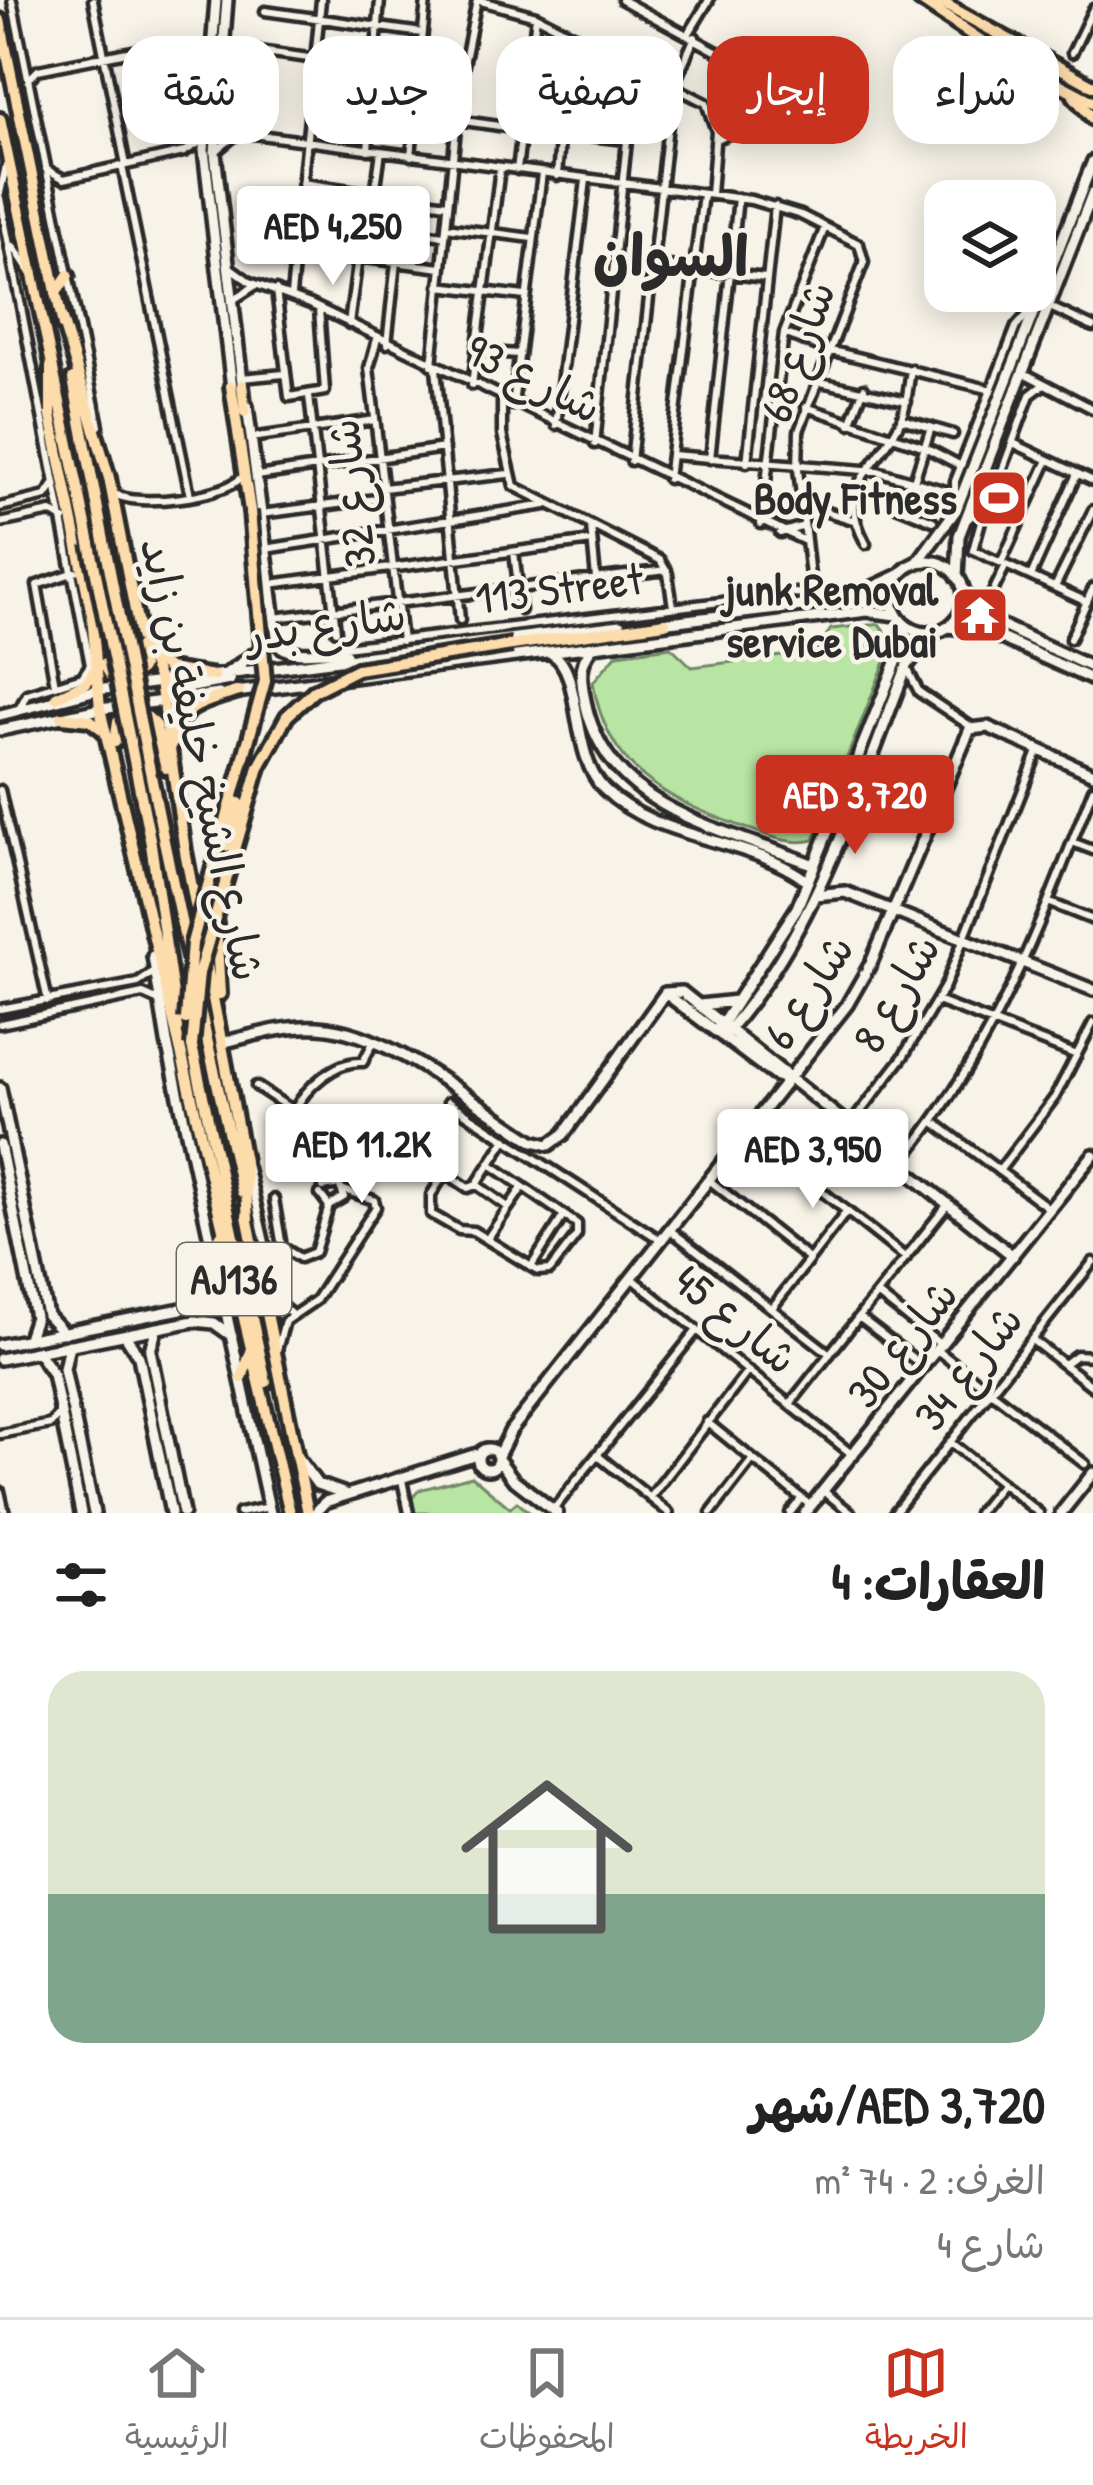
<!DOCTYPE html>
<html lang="ar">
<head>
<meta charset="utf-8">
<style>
	body { margin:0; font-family:"Patrick Hand","Playpen Sans Arabic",sans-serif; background:#f2f2f2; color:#222; direction:rtl; height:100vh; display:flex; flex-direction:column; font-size:45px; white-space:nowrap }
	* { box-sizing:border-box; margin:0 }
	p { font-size:39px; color:#767676 }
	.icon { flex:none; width:66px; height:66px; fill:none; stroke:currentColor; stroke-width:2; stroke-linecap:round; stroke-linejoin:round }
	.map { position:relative; height:1513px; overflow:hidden; direction:ltr }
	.sheet { display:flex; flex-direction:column; background:#fff; flex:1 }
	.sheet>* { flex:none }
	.banner { position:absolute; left:36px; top:36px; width:1023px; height:108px; direction:rtl; display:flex; gap:24px }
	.controls { position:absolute; left:924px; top:180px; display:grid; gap:24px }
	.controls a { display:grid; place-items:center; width:132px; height:132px; border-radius:24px; background:#fff; box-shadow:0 6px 30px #0003; font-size:60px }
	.price { position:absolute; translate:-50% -102px; padding:0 27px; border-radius:12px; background:#fff; color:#222; font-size:39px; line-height:78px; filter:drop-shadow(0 3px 6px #0008) }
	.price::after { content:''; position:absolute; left:50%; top:72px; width:36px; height:27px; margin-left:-18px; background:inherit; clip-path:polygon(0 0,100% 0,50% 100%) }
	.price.selected { background:#c8321e; color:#fff }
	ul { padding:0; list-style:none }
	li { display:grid; align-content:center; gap:24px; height:636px; padding:0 48px }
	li+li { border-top:3px solid #e0e0e0 }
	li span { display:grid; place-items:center; height:372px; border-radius:36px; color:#555 }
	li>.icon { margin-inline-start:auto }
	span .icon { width:216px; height:216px; fill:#fffc; stroke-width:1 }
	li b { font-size:51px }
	h2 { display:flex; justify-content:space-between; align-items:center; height:144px; padding:0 48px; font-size:51px }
	.chip { padding:0 42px; border-radius:36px; background:#fff; box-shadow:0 6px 30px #0003; font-size:42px; line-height:108px }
	.chip.selected { background:#c8321e; color:#fff }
	.tabs { display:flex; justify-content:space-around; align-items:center; height:168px; border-top:3px solid #e0e0e0; background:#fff; font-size:33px; color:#767676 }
	.tabs a { display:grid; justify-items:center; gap:6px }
	.tabs .selected { color:#c8321e }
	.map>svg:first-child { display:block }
	.green { fill:#b8e5a3; stroke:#728867; stroke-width:3 }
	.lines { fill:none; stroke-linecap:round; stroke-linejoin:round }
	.street-casing { stroke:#2b2b2b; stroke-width:15 }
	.secondary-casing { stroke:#2b2b2b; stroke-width:18 }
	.primary-casing { stroke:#2b2b2b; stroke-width:20 }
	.street { stroke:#f7f3e8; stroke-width:6 }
	.secondary { stroke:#f7f3e8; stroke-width:9 }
	.primary { stroke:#fddcac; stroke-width:10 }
	.primary-bridge-casing { stroke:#2b2b2b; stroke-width:20; stroke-linecap:butt }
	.primary-bridge { stroke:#fddcac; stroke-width:10 }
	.labels { text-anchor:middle; stroke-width:9; stroke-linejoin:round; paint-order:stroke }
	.shield { fill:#f7f3e8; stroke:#686764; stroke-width:3 }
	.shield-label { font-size:42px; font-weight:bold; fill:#2b2b2b }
	.street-label { font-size:45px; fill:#2b2b2b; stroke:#f7f3e8 }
	.poi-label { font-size:45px; font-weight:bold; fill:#2b2b2b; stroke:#f7f3e8; text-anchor:end }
	.district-label { font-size:57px; font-weight:bold; fill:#2b2b2b; stroke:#f7f3e8 }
</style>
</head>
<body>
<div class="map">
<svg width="1093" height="1513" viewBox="0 0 1093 1513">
	<rect width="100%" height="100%" fill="#f7f3e8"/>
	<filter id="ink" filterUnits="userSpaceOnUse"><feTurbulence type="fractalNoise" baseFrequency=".00833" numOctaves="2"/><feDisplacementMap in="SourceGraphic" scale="24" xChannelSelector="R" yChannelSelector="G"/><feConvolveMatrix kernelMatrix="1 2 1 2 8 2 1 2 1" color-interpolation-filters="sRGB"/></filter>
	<g filter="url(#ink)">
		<!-- green -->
		<path class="green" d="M879 624 893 642 814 840C789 846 768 835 743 827 666 800 606 769 593 682L617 654 671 647 692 667 815 652 831 629Z
			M472 1476 510 1508 517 1502 530 1513H415L412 1498 419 1490Z"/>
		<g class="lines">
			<defs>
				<path id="street" d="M12 0 99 426
					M93 0 126 165
					M477 0 536 16 706 103 716 131 711 194
					M622 0 762 76 732 133 716 139
					M265 11 422 33
					M689 33 709 0
					M222 46 417 73
					M1072 53 1093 9
					M29 79 38 70 152 47 211 51
					M526 88 629 102
					M311 99 413 114
					M523 108 561 114
					M457 120 520 129
					M220 121 230 131 751 200 801 215 859 244 864 262 799 431 798 469 813 603
					M559 133 627 140
					M368 150 380 0
					M215 152 237 134
					M411 156 426 0
					M122 166 190 495
					M46 169 64 179 184 152 202 141
					M517 170 536 16
					M557 176 564 93
					M302 183 447 204
					M0 193 6 166
					M0 198 90 665 82 677 27 694 19 709
					M299 216 444 236
					M446 227 532 238
					M13 246 29 270
					M296 249 441 268
					M366 258 381 151
					M653 264 765 278
					M228 266 250 282 310 304 805 541
					M439 286 525 296
					M276 290 289 397 325 391 319 309
					M291 295 321 0
					M233 300 256 285
					M1048 306 1093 327
					M349 324 358 257
					M784 333 828 350 992 390
					M377 339 369 368 402 641
					M387 344 396 262
					M476 351 518 354
					M432 365 461 80 477 0
					M436 368 460 620
					M1022 372 1093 409
					M241 378 284 374
					M816 381 907 401
					M472 385 500 168
					M309 396 336 631
					M502 399V434L514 486 660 560 668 574 673 607
					M513 405 542 173
					M806 407 925 447 961 466
					M902 419 953 434
					M850 424 864 388
					M556 425 586 180
					M251 438 375 420
					M1013 443 1093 481
					M595 444 635 65
					M672 455 877 471 953 493
					M710 459 738 198
					M631 461 672 89 695 37
					M747 463 775 206
					M257 476 444 448
					M668 479 703 194
					M914 481 931 427
					M383 488 508 474
					M115 494C137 508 222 497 241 478
					M852 499 874 497 933 521
					M801 504 853 520
					M0 507 46 496 55 483
					M985 507 973 550 1087 602
					M955 509V481L1016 327 1033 308
					M261 514 384 498
					M967 520 992 498 1030 395 1043 385
					M0 523 51 512 64 520
					M761 524 784 333 825 227
					M591 526 596 579
					M780 533 804 526
					M866 544C834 485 872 475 898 426 907 408 908 388 911 369
					M265 549 546 505
					M514 552 521 610
					M1001 563 1048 460
					M1031 576 1077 474
					M270 584 592 541
					M1055 587 1093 510
					M988 602 1006 565
					M274 618 667 570
					M1070 639 1093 588
					M336 648 796 593 810 598
					M907 668 919 692 973 728
					M55 685 37 585 75 572
					M0 790 48 1001
					M1072 842 1093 850
					M1048 902 1093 920
					M937 1001 1077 1055
					M0 1009 138 983 154 972
					M0 1024 143 994 159 1001
					M256 1086 336 1139
					M448 1102 662 1241
					M294 1111C306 1087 336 1060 363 1062L374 1041
					M417 1118 406 1140 408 1148 468 1188 476 1185 506 1139
					M934 1122 1050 1209
					M851 1124 903 1057 945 986 1039 749
					M747 1132 906 1258
					M898 1166C995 1050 1038 927 1093 789
					M248 1168 279 1304 290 1313
					M999 1171 1055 1097 1093 1023
					M445 1173 431 1195V1214L459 1230 473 1231 538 1271 550 1270 577 1235V1224L490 1164
					M709 1180 809 1259
					M477 1185 508 1207
					M320 1194 329 1206 344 1197 339 1184 323 1187
					M274 1199 282 1247 300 1258 315 1252 329 1206
					M670 1230 830 1354
					M487 1239 522 1188
					M531 1267 564 1215
					M632 1278 854 1456
					M877 1294 940 1344
					M772 1308 847 1211
					M859 1317 923 1366
					M1032 1340 1093 1387
					M277 1350 285 1321 316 1300 376 1207 374 1200 344 1190
					M937 1350 1085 1464
					M1064 1364 1076 1355 1093 1356
					M790 1404 948 1204
					M707 1422 811 1506
					M0 1434 51 1424 61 1411
					M950 1442 1039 1513
					M597 1455 669 1513
					M402 1480 409 1513
					M0 1491 5 1513
					M826 1493 851 1513
					M650 1498 748 1371
					M553 1510 697 1330
					M239 1513 269 1507
					M711 1513 753 1459
					M790 1513 802 1498
					M894 1513 1093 1262
					M978 1513 1002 1483"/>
				<path id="secondary" d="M216 0 204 150 232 388
					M227 0 215 153 243 390
					M247 406 278 644C295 661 323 647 346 654
					M892 597a36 36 0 1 1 72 0a36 36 0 1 1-72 0Z
					M917 563 956 510 1093 161
					M957 577 959 536 1093 192
					M965 593 994 622 1093 668
					M661 623 843 601 899 575
					M948 627 988 632 1093 680
					M592 648C578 664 581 681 585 701 607 812 725 828 814 865
					M552 654C583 670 570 755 604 789 656 841 750 837 807 881
					M224 675 260 650
					M236 692 867 611 896 615
					M181 698V689L230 680
					M0 715 97 690 620 625
					M0 730 100 709 219 694
					M815 895 845 892 1093 990
					M153 956 167 1042 270 1513
					M665 993 682 992 1013 1256
					M665 993 774 1075 789 1080
					M700 1005 736 1001
					M717 1032 797 908 900 653 904 624
					M723 1036C817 932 856 794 907 666L932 633
					M225 1042C255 1035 286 1025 318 1027 390 1031 473 1103 533 1141L549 1145 564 1134 665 993
					M0 1088 47 1315 64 1333
					M0 1145 35 1317 28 1338
					M157 1328 150 1350 183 1513
					M125 1335 139 1357 171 1513
					M0 1345 186 1308 210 1300 221 1288
					M69 1345 64 1369 94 1513
					M37 1351 53 1374 81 1513
					M0 1359 194 1321 214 1323 232 1336
					M478 1459a10 10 0 1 1 20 0a10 10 0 1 1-20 0Z
					M498 1456 511 1430 847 1005 871 963 970 729 988 727 1093 774
					M297 1457 317 1484 343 1493
					M498 1459 513 1479 557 1513
					M315 1513 325 1502 480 1453
					M805 1513 1093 1155
					M1061 1513 1093 1473"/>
				<path id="primary" d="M920 0 998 52 1093 102
					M937 0 1093 86
					M0 20 63 326
					M1074 96 1093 119
					M0 119 90 544
					M56 293 68 275
					M62 319 109 478 140 636 160 682 185 851 244 1161 248 1219
					M51 367V416L92 615 100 709 290 1513
					M73 379 104 541
					M242 385 245 412
					M231 386 250 511
					M512 645 665 623
					M152 655 168 669 214 676
					M104 664 112 678 137 673 142 667 138 648
					M56 697 86 683 95 670
					M62 717 90 720 103 730
					M115 742 118 722 147 717 155 724 166 768
					M174 742C177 705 208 701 239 691
					M164 841 189 958
					M151 844 178 1029
					M217 898 227 846
					M216 923 220 994
					M198 1000 242 1192
					M192 1046 266 1382
					M247 1216 308 1513
					M212 1250 223 1233
					M242 1378 250 1354"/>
			</defs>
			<!-- street casing -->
			<use href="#street" class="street-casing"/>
			<!-- secondary casing -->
			<use href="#secondary" class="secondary-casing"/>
			<!-- primary casing -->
			<use href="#primary" class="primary-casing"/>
			<!-- street -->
			<use href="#street" class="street"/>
			<!-- secondary -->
			<use href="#secondary" class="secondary"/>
			<!-- primary -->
			<use href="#primary" class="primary"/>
			<defs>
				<path id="primary-bridge" d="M104 541 164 841
					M90 544 151 844
					M227 846 239 803
					M186 1019 192 943 265 681 250 511
					M192 1046 199 973 259 767 287 716 314 691 357 669 512 645"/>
			</defs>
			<!-- primary-bridge casing -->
			<use href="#primary-bridge" class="primary-bridge-casing"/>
			<!-- primary-bridge -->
			<use href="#primary-bridge" class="primary-bridge"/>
		</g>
	</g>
	<!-- icons -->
	<defs>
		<symbol id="stadium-square" viewBox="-11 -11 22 22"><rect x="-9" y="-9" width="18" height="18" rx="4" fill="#c8321e" stroke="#f7f3e8"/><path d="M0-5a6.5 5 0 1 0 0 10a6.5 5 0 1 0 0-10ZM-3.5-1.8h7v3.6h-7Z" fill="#fff"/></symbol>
		<symbol id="temple-square" viewBox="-11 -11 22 22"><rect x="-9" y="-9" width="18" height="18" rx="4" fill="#c8321e" stroke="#f7f3e8"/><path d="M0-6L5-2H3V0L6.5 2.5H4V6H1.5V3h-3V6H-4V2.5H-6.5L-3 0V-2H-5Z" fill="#fff"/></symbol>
	</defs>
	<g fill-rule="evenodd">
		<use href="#stadium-square" x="966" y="465" width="66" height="66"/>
		<use href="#temple-square" x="947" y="582" width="66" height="66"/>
	</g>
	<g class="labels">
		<!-- shield labels -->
		<rect class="shield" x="177" y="1243" width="114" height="72" rx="9"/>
		<g class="shield-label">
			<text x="234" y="1294">AJ136</text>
		</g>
		<!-- street labels -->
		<g class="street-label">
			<text transform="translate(797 351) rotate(-71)" y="16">شارع 68</text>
			<text transform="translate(534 378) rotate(26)" y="16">شارع 93</text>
			<text transform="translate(351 493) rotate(-97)" y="16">شارع 32</text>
			<text transform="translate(559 588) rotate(-7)" y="16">113 Street</text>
			<text transform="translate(326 624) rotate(-8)" y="16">شارع بدر</text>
			<text transform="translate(203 759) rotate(78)" y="16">شارع الشيخ خليفة بن زايد</text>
			<text transform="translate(808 991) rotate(-57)" y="16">شارع 6</text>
			<text transform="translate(896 993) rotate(-60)" y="16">شارع 8</text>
			<text transform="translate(736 1319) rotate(39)" y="16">شارع 45</text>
			<text transform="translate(902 1343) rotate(-52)" y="16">شارع 30</text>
			<text transform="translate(968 1367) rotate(-52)" y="16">شارع 34</text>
		</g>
		<!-- poi labels -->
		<g class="poi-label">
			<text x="957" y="514">Body Fitness</text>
			<text x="938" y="605">junk Removal<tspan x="938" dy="52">service Dubai</tspan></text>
		</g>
		<!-- district labels -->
		<g class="district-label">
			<text x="671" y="276">السوان</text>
		</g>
	</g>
</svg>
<div class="controls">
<a><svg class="icon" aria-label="layers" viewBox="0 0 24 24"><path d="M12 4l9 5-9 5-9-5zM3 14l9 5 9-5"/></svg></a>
</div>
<b class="price" style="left:333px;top:288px">AED 4,250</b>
<b class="price selected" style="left:855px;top:857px">AED 3,720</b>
<b class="price" style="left:362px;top:1206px">AED 11.2K</b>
<b class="price" style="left:813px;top:1211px">AED 3,950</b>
<div class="banner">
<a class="chip">شراء</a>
<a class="chip selected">إيجار</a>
<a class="chip">تصفية</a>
<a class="chip">جديد</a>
<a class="chip">شقة</a>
</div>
</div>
<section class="sheet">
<h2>العقارات: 4<svg class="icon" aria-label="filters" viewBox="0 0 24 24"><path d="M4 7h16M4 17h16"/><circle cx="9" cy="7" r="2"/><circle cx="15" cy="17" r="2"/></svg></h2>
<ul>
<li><span style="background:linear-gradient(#dfe7d0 60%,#7fa58c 0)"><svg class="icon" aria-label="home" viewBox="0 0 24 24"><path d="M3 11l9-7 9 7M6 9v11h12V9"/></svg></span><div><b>AED 3,720/شهر</b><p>الغرف: 2 · 74 m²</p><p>شارع 4</p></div></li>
</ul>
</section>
<nav class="tabs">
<a class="selected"><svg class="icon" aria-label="map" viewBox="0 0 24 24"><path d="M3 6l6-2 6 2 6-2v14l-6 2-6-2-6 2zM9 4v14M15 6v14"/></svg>الخريطة</a>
<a><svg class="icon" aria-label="saved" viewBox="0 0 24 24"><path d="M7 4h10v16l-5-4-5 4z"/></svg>المحفوظات</a>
<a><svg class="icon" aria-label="home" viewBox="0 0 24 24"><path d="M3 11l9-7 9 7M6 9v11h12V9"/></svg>الرئيسية</a>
</nav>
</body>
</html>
